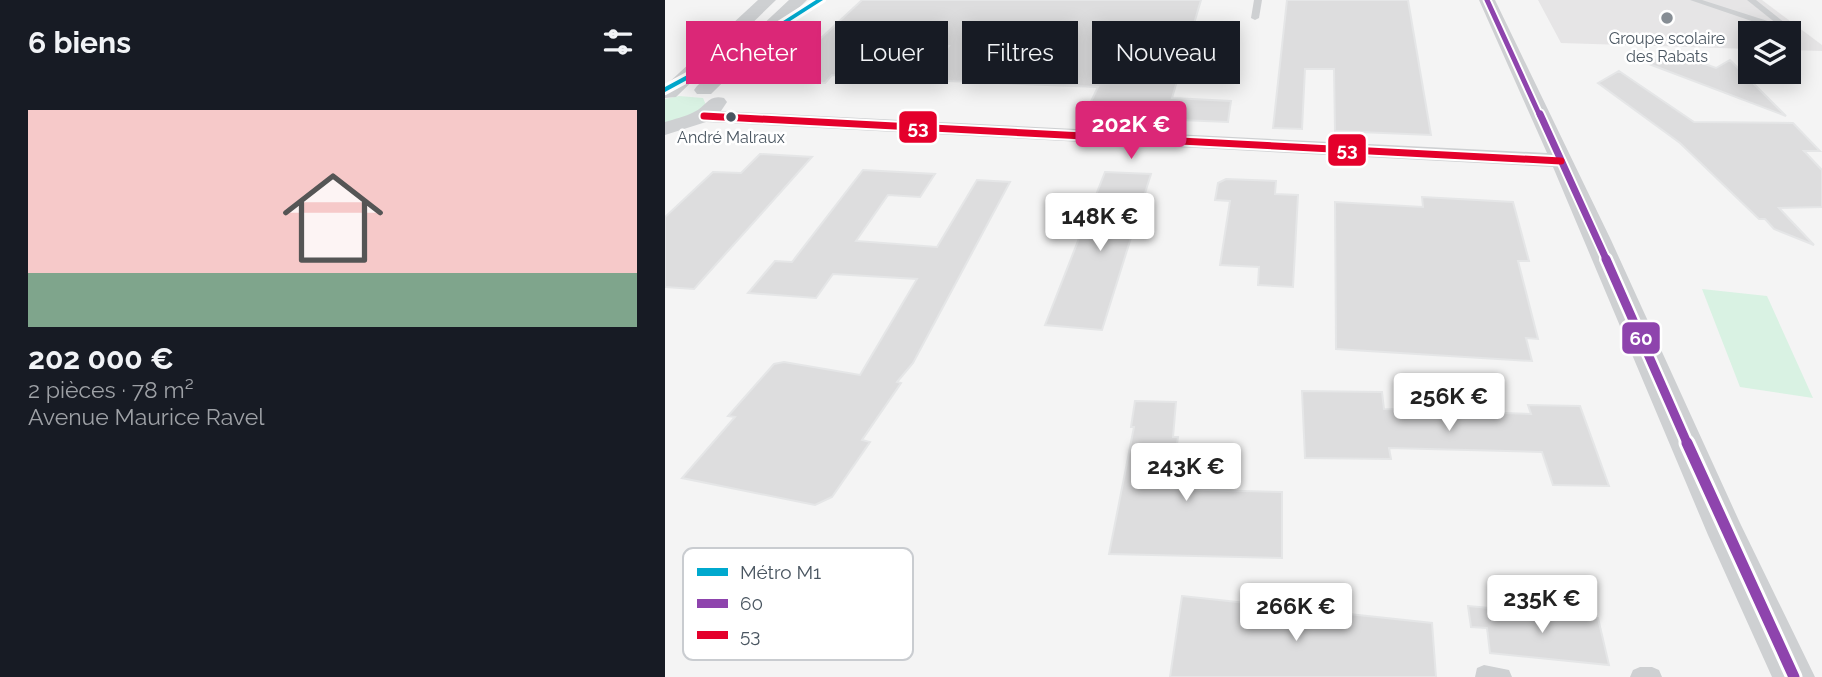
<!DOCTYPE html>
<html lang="fr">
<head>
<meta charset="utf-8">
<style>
	body { margin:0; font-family:Raleway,sans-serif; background:#20242c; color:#f1f3f6; height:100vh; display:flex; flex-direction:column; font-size:26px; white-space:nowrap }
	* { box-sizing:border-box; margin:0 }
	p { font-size:23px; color:#9ea1a6 }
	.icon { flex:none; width:38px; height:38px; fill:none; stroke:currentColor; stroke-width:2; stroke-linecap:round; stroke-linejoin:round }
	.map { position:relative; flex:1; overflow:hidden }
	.details { display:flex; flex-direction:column; background:#171b24; width:665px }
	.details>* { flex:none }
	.top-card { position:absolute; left:21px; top:21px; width:665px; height:63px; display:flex; gap:14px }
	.buttons { position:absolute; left:1073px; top:21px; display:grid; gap:14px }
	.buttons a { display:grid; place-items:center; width:63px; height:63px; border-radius:0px; background:#171b24; box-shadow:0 4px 18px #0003; font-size:35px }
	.price { position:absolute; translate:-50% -60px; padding:0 16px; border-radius:7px; background:#fff; color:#222; font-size:23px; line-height:46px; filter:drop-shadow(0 2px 4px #0008) }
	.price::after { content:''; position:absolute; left:50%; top:42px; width:21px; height:16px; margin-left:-10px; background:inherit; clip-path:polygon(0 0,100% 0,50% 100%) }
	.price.current { background:#db2777; color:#fff }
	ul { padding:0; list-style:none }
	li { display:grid; align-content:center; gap:14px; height:371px; padding:0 28px }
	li+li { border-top:2px solid #363941 }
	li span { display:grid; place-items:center; height:217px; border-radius:0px; color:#555 }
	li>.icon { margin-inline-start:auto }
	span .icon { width:126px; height:126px; fill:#fffc; stroke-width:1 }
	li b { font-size:30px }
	h2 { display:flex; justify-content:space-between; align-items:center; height:84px; padding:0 28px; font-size:30px }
	.pill { padding:0 24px; border-radius:0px; background:#171b24; box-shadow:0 4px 18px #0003; font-size:24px; line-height:63px }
	.pill.current { background:#db2777; color:#fff }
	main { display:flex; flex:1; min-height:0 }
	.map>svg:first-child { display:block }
	.education { fill:#e6e5e6 }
	.green { fill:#d9f2e3 }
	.building { fill:#ddddde; stroke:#e5e6e7; stroke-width:2 }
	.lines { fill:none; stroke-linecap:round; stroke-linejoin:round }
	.service { fill:#ced0d2; fill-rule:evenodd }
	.minor { fill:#ced0d2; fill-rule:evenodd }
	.bus-1-far3-casing { stroke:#fff; stroke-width:9 }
	.bus-1-far2-casing { stroke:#fff; stroke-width:11 }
	.bus-1-far1-casing { stroke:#fff; stroke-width:14 }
	.bus-1-casing { stroke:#fff; stroke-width:17 }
	.bus-2-casing { stroke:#fff; stroke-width:11 }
	.bus-1-far3 { stroke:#8e44ad; stroke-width:5 }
	.bus-1-far2 { stroke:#8e44ad; stroke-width:7 }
	.bus-1-far1 { stroke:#8e44ad; stroke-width:9 }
	.bus-1 { stroke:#8e44ad; stroke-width:11 }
	.bus-2 { stroke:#e4002b; stroke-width:7 }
	.metro-1-casing { stroke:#fff; stroke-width:6 }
	.metro-1 { fill:#00a9ce; fill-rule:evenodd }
	.poi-dot { fill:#868d94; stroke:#fff; stroke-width:2.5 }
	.bus-dot { fill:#4a5661; stroke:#fff; stroke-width:2.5 }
	.labels { text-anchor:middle; stroke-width:5; stroke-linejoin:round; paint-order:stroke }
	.far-poi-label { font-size:16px; fill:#4a5661; stroke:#fff }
	.bus-label { font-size:16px; fill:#4a5661; stroke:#fff }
	.key { fill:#fff; stroke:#c9ccd0; stroke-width:2 }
	.key-label { font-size:19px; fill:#4a5661 }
	.line-badge { stroke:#fff; stroke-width:2.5 }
	.badge-label { font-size:19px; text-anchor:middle; font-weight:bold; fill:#fff }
</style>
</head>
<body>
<main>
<section class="details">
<h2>6 biens<svg class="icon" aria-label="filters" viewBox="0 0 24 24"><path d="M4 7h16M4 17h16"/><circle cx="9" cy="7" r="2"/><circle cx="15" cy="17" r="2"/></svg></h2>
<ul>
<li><span style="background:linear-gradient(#f6c9c9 75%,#7fa58c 0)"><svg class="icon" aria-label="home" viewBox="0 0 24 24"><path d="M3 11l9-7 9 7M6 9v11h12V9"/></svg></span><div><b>202 000 €</b><p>2 pièces · 78 m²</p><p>Avenue Maurice Ravel</p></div></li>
</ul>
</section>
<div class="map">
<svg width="1157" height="677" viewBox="0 0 1157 677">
	<rect width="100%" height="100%" fill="#f4f4f4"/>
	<!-- education -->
	<path class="education" d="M873 0H1097L1157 45V51L1124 50V33H1085V49L896 43Z"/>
	<!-- green -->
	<path class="green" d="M14 96 38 98 41 105 32 114 0 124V99Z
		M1037 289 1102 296 1148 398 1075 387Z"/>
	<!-- building -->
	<path class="building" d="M197 0H536L507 98 566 101 563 122 419 116 433 87 257 80 284 46 223 44 193 76 167 75 160 83 111 80Z
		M622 0H743L766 135 670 131 669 69H640L637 129 608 128Z
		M1006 52 1051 68 1065 60 1121 116 984 64Z
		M954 71 1029 122 1128 123 1155 151H1139L1157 170V207L1114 208 1149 245 1109 229 1100 219H1094L1015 143 933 83Z
		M95 154 147 157 29 289 0 287V217L48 172 76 173Z
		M198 170 270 174 255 197 223 195 191 241 272 247 312 180 345 182 248 363 232 382 236 383 197 440 205 442 167 497 150 505 17 478 70 417 63 416 109 364 119 362 195 375 252 279 168 274 151 298 83 293 110 261 127 262Z
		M440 172 486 174 437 330 380 325Z
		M561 179 611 181 610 194 633 195 628 287 593 285 594 267 555 265 565 201 550 200 553 183Z
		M757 197 848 202 864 261H853L873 339 861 338 867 361 671 349 670 202 758 207Z
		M637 391 717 392 719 409 866 414 863 405 915 406 944 486 888 485 877 452 724 448 726 459 640 458Z
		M470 401 511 402 508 437H513L506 489 617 492V558L444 554 469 427H466Z
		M517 596 767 623 771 677H505Z
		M803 606 933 618 944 665 825 653 822 628 806 627Z"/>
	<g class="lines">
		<!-- service -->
		<path class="service" d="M589 0H597L594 18 590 20 586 18Z
			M1025 0H1037L1112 24 1082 0H1091L1125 27 1113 30Z
			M819 665 844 670 847 677H810L812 668Z
			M975 667H987L994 670 997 677H965L968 670Z"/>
		<!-- minor -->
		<path class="minor" d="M93 0H111L11 97 0 98V86Z
			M124 0H142L46 94H32L29 90 32 86Z
			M814 0H830L946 240 1075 523 1150 677H1107L1043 535 888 167 41 122 0 135V122C9 119 20 117 29 112 42 106 43 94 59 98L62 102 56 111 882 153Z"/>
		<defs>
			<path id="bus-1-far3" d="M822 0 875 116"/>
			<path id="bus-1-far2" d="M875 114 942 261"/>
			<path id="bus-1-far1" d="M941 259 1023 445"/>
			<path id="bus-1" d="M1022 443 1129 677"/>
			<path id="bus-2" d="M39 116 896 161"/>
		</defs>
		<!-- bus-1-far3 casing -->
		<use href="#bus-1-far3" class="bus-1-far3-casing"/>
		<!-- bus-1-far2 casing -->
		<use href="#bus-1-far2" class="bus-1-far2-casing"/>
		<!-- bus-1-far1 casing -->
		<use href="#bus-1-far1" class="bus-1-far1-casing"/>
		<!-- bus-1 casing -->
		<use href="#bus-1" class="bus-1-casing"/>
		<!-- bus-2 casing -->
		<use href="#bus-2" class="bus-2-casing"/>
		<!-- bus-1-far3 -->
		<use href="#bus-1-far3" class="bus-1-far3"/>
		<!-- bus-1-far2 -->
		<use href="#bus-1-far2" class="bus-1-far2"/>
		<!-- bus-1-far1 -->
		<use href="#bus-1-far1" class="bus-1-far1"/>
		<!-- bus-1 -->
		<use href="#bus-1" class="bus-1"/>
		<!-- bus-2 -->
		<use href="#bus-2" class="bus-2"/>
		<defs>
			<path id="metro-1" d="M151 0H158L97 39 0 92V87L93 37Z"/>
		</defs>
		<!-- metro-1 casing -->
		<use href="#metro-1" class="metro-1-casing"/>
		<!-- metro-1 -->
		<use href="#metro-1" class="metro-1"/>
	</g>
	<!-- markers -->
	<circle class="poi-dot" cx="1002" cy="18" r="7"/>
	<circle class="bus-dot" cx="66" cy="117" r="6"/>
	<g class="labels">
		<!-- far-poi labels -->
		<g class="far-poi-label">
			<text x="1002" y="44">Groupe scolaire<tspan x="1002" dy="18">des Rabats</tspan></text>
		</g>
		<!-- bus labels -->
		<g class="bus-label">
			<text x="66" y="143">André Malraux</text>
		</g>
	</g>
	<!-- legend -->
	<rect x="18" y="548" width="230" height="112" rx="10" class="key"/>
	<rect x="32" y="568" width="31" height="8" fill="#00a9ce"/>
	<rect x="32" y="599" width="31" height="9" fill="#8e44ad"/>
	<rect x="32" y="631" width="31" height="8" fill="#e4002b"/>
	<g class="key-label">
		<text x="75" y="579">Métro M1</text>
		<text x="75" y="610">60</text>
		<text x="75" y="642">53</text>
	</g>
	<g class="line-badge">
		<rect x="233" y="110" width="40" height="34" rx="7" fill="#e4002b"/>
		<rect x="662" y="133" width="40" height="34" rx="7" fill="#e4002b"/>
		<rect x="956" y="321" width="40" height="34" rx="7" fill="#8e44ad"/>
	</g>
	<g class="badge-label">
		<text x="253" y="134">53</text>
		<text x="682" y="156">53</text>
		<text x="976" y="345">60</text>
	</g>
</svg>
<div class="buttons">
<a><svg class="icon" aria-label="layers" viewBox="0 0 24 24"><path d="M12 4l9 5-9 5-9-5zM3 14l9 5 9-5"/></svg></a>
</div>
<b class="price current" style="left:466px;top:161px">202K €</b>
<b class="price" style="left:435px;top:253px">148K €</b>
<b class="price" style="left:784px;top:433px">256K €</b>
<b class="price" style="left:521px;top:503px">243K €</b>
<b class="price" style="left:877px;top:635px">235K €</b>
<b class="price" style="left:631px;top:643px">266K €</b>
<div class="top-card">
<a class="pill current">Acheter</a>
<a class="pill">Louer</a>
<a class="pill">Filtres</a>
<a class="pill">Nouveau</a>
</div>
</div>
</main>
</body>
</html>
